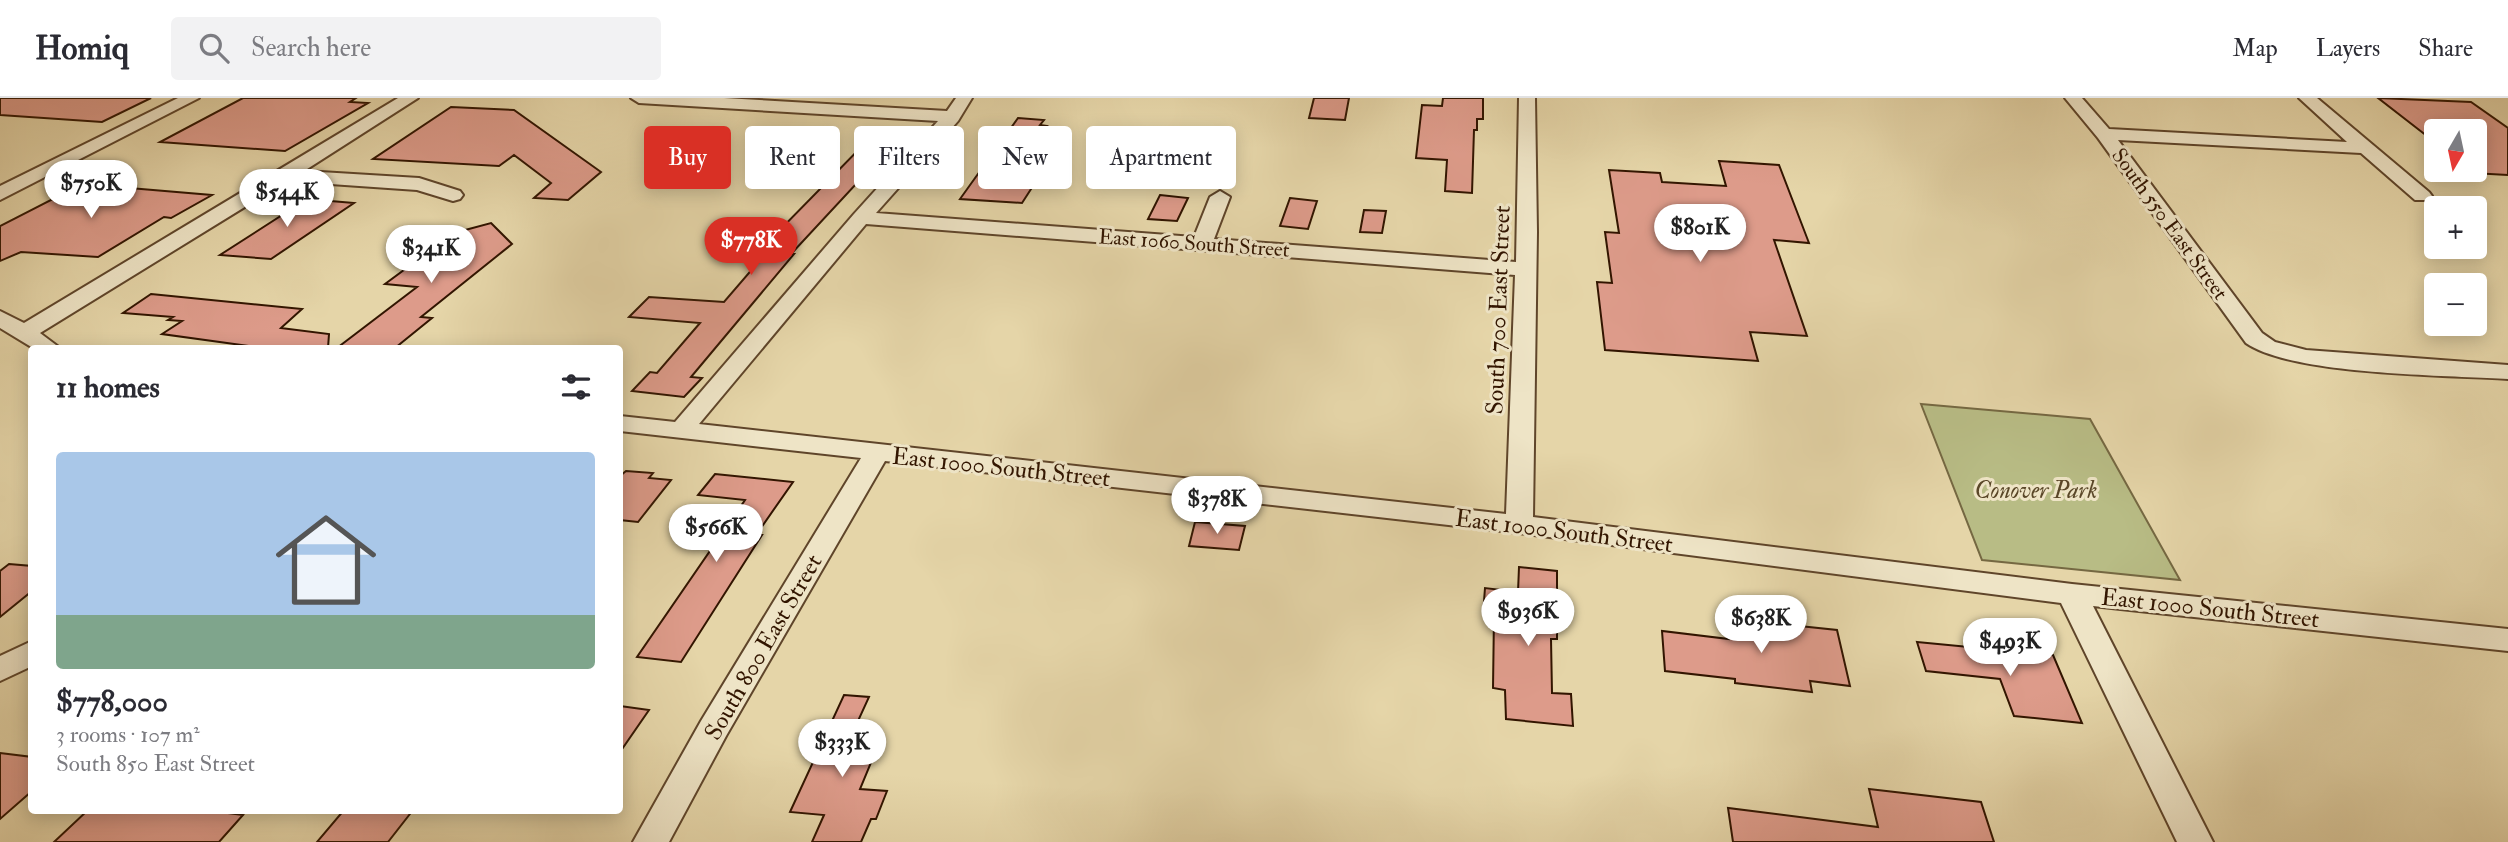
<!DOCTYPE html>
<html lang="en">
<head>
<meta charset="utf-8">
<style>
	body { margin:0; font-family:"IM FELL Double Pica",serif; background:#f2f2f3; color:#2b2b33; height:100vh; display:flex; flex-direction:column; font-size:26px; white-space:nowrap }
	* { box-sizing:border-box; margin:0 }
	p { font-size:23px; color:#7c7c81 }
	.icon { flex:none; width:38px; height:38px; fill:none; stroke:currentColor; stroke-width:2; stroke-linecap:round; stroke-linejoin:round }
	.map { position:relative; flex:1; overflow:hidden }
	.side { position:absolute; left:28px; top:247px; width:595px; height:469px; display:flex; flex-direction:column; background:#fff; border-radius:7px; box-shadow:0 4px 18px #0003 }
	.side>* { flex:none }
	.banner { position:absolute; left:644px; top:28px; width:665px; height:63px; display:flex; gap:14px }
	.needle { width:46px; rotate:189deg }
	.fabs { position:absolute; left:2424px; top:21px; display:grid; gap:14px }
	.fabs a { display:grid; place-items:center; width:63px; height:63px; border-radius:7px; background:#fff; box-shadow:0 4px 18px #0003; font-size:35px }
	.price { position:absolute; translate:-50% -60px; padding:0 16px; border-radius:24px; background:#fff; color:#222; font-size:23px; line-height:46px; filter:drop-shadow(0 2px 4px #0008) }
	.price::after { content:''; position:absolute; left:50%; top:42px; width:21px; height:16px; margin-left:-10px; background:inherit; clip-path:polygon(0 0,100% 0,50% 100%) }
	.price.on { background:#d93025; color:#fff }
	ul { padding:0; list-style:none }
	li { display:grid; align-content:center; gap:14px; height:371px; padding:0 28px }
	li span { display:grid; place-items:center; height:217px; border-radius:7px; color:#555 }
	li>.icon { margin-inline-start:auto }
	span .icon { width:126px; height:126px; fill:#fffc; stroke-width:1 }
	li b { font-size:30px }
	h2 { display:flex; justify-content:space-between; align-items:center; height:84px; padding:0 28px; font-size:30px }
	.tag { padding:0 24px; border-radius:7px; background:#fff; box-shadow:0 4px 18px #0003; font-size:24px; line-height:63px }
	.tag.on { background:#d93025; color:#fff }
	header { display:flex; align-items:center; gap:42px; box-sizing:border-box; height:98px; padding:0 35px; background:#fff; border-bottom:2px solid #e1e1e2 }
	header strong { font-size:33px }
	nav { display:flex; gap:38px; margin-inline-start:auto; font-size:24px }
	.search { width:490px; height:63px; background:#f2f2f3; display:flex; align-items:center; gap:18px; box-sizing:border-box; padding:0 24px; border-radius:7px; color:#7c7c81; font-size:26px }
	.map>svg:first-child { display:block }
	.green { fill:#b8bc85; stroke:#756842; stroke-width:2 }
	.building { fill:#dd9b8a; stroke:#321500; stroke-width:2 }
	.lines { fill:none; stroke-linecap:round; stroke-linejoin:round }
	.minor-casing { stroke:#5f452a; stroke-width:4 }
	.minor { fill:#eee4c6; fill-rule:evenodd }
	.labels { text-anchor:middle; stroke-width:6; stroke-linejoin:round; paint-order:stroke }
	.far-street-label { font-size:21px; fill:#321500; stroke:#eee4c6 }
	.street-label { font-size:24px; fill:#321500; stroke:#eee4c6 }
	.park-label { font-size:24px; font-style:italic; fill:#5a4728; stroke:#eee4c6 }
</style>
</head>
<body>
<header>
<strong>Homiq</strong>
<div class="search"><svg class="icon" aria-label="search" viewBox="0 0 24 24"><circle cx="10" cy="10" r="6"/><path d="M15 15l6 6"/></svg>Search here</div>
<nav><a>Map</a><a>Layers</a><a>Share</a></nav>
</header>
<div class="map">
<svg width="2508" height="744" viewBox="0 0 2508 744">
	<rect width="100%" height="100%" fill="#e5d5a8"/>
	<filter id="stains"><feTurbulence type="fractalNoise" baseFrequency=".00286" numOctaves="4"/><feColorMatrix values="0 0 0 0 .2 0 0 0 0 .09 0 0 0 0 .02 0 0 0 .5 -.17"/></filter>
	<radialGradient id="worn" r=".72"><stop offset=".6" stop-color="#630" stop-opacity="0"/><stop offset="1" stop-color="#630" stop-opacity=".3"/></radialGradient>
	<!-- green -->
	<path class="green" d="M1921 306 2090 321 2180 482 1982 462Z"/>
	<!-- building -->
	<path class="building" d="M0 0H151L102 24 0 17Z
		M243 0H356L350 4 368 5 285 53 160 44Z
		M1314 0H1349L1345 22 1309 20Z
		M1443 0H1483V21H1477V32H1474L1472 95 1445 93 1447 62 1416 60 1422 7 1442 8Z
		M2378 0 2471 4 2508 30V77L2472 75 2468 72H2474V33H2436V45Z
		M451 9 514 12 601 74 568 102 534 100 551 85 514 57 499 68 373 61Z
		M1018 20 1044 22 1040 27 1047 28 1031 50 1048 51 1045 56 1053 57 1022 105 960 101Z
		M874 36 910 38 893 59 882 58 791 156H794L691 279 702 280 684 299 632 293 650 274 657 275 700 225 629 219 649 199 724 204 773 147 766 146Z
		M1719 63 1779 67 1809 145 1774 142 1807 238 1750 234 1758 263 1605 252 1597 184 1612 185 1605 134 1619 135 1609 72 1660 75 1662 84 1726 88Z
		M82 86 212 97 171 120 164 119 98 159 21 154 0 163V128Z
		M1160 97 1188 100 1177 123 1148 121Z
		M1290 100 1317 103 1308 131 1280 128Z
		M307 101 354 105 271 161 220 157Z
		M1364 112 1386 113 1382 135 1360 134Z
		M491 125 512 146 421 219 432 220 395 250H337L417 189 385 186 454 135Z
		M151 196 302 211 281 230 329 236 328 250H264L162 236 182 223 168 222 173 219 123 215Z
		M626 373 653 375 649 380 671 382 638 424 620 422V378Z
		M715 376 793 384 756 437H762L681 564 637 559 745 402 698 397Z
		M1195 424 1245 428 1239 452 1189 448Z
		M9 466 32 468V493L0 519V473Z
		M1519 469 1557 473V541H1551L1552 595 1571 596 1573 628 1506 621 1505 592 1493 590 1494 517 1483 516 1485 490 1518 494Z
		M1725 520 1837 532 1850 588 1810 583 1812 594 1735 585V581L1665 573 1662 533 1729 541Z
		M1917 544 2053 557 2082 625 2014 618 2000 581 1926 573Z
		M844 597 869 599 852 636 882 638 860 691 887 693 876 721H871L861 744H812L824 717 790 714Z
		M620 608 649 612 620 654Z
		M0 655 32 659V693L0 721Z
		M1869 691 1981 704 1994 744H1733L1728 710 1878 729Z
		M88 712H205L243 717 219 744H54Z
		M344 712H413L388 744H317Z"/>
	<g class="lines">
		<defs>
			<path id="minor" d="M178 0H199L0 102V88Z
				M398 0H418L304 73 419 80 460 93 463 97 460 101 453 103 417 92 287 83 40 235 60 250H33L0 230V213L24 225Z
				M631 0H724L947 13 956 0H972L958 23 876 115 1194 139 1210 99 1220 93 1230 99 1214 141 1516 164 1519 0H1535L1537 134 1533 419 2072 486 2508 531V553L2093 508 2213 744H2177L2061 505 1519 435 885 363 726 638 669 744H633L701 623 861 360 620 333V318L675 324 854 116 938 23 639 5ZM866 126 1515 177 1506 416 699 326Z
				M2065 0H2082L2109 31 2347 44 2299 0H2317L2429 94 2432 98 2429 102H2415L2361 55 2118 42 2262 235 2275 244 2306 252 2508 267V281C2447 277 2292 277 2246 245L2098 40Z
				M32 543V568L0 583V558Z"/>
		</defs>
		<!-- minor casing -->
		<use href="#minor" class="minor-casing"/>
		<!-- minor -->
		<use href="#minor" class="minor"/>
	</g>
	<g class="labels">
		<!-- far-street labels -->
		<g class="far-street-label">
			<text transform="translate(2170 126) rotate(54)" y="7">South 550 East Street</text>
			<text transform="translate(1194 145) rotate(4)" y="7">East 1060 South Street</text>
		</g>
		<!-- street labels -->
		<g class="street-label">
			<text transform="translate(1498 212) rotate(-88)" y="8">South 700 East Street</text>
			<text transform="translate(1001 369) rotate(6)" y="8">East 1000 South Street</text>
			<text transform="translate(1564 433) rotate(7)" y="8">East 1000 South Street</text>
			<text transform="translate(2210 510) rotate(6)" y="8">East 1000 South Street</text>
			<text transform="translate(763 549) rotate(-60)" y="8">South 800 East Street</text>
		</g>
		<!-- park labels -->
		<g class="park-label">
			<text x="2036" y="400">Conover Park</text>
		</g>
	</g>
	<rect width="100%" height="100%" filter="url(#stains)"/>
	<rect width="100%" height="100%" fill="url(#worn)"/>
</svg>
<div class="fabs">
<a><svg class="needle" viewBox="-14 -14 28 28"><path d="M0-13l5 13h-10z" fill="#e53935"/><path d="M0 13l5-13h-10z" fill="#7c7c81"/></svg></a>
<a>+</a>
<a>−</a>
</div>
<b class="price" style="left:91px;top:122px">$750K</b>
<b class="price" style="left:287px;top:131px">$544K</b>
<b class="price" style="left:1700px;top:166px">$801K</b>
<b class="price on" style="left:751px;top:179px">$778K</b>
<b class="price" style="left:431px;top:187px">$341K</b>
<b class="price" style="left:1217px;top:438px">$378K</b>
<b class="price" style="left:716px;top:466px">$566K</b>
<b class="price" style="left:1528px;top:550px">$936K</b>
<b class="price" style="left:1761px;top:557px">$638K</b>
<b class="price" style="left:2010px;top:580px">$493K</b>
<b class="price" style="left:842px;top:681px">$333K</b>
<div class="banner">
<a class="tag on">Buy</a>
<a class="tag">Rent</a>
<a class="tag">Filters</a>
<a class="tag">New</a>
<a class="tag">Apartment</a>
</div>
<section class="side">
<h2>11 homes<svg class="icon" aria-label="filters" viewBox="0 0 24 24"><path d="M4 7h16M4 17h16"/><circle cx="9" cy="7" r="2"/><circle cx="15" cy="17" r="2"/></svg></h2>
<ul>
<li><span style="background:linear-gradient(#a9c7e8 75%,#7fa58c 0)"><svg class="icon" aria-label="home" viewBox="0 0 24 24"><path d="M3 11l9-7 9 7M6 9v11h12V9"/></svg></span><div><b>$778,000</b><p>3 rooms · 107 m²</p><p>South 850 East Street</p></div></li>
</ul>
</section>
</div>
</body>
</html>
